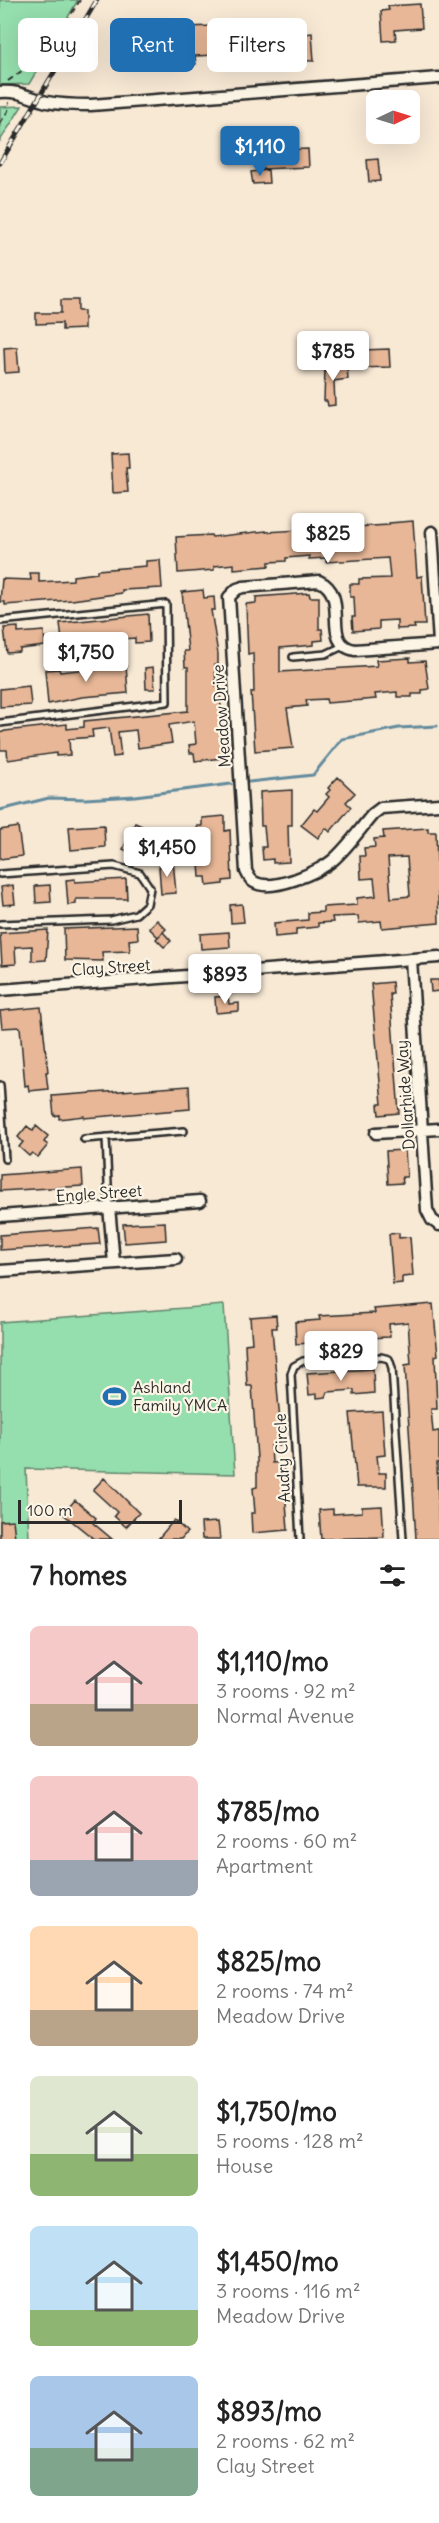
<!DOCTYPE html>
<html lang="en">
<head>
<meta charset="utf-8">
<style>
	body { margin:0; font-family:Delius,sans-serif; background:#f2f2f2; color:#222; height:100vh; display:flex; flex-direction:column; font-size:22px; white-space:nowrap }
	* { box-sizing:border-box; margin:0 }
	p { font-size:20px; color:#767676 }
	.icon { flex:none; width:33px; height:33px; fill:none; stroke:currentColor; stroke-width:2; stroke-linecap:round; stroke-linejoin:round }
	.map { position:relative; height:1539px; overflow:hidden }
	.details { display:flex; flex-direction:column; background:#fff; flex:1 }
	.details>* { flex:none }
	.hud { position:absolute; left:18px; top:18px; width:404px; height:54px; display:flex; gap:12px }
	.needle { width:39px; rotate:86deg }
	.fabs { position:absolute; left:366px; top:90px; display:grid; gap:12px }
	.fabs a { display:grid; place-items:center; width:54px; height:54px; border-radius:9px; background:#fff; box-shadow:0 6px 24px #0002; font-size:30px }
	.scale { position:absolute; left:18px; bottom:15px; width:164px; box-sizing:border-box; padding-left:6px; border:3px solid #2b2b2b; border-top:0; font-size:16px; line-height:21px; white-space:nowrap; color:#2b2b2b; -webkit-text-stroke:4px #fcf5e5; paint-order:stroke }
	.price { position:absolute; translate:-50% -51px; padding:0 14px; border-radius:6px; background:#fff; color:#222; font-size:20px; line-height:39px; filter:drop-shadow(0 2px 3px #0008) }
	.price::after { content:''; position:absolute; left:50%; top:36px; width:18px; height:14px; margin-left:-9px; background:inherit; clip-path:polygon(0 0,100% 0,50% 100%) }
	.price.selected { background:#1f6fb2; color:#fff }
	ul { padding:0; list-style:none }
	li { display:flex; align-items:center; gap:18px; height:150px; padding:0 30px }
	li span { display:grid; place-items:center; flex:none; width:168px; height:120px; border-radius:9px; color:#555 }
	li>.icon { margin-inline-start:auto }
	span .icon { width:72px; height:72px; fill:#fffc; stroke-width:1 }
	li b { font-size:26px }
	h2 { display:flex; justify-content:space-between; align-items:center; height:72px; padding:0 30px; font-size:26px }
	.chip { padding:0 21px; border-radius:9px; background:#fff; box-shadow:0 6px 24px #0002; font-size:21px; line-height:54px }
	.chip.selected { background:#1f6fb2; color:#fff }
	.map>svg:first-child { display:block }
	.green { fill:#95dead; stroke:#60846c; stroke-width:1.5 }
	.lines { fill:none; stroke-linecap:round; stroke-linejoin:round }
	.stream { stroke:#638b9d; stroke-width:3 }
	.building { fill:#e7b797; stroke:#2b2b2b; stroke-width:1.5; fill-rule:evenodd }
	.service-casing { stroke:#2b2b2b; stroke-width:10 }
	.minor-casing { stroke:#2b2b2b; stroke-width:15 }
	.path { stroke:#2b2b2b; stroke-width:2; stroke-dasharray:6 4.5; stroke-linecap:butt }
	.service { stroke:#fcf5e5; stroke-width:5 }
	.minor { stroke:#fcf5e5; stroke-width:10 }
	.rail-casing { stroke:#2b2b2b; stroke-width:5 }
	.rail { stroke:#fcf5e5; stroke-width:3; stroke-dasharray:9; stroke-linecap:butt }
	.labels { text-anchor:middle; stroke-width:4.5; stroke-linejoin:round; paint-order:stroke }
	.street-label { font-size:16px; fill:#2b2b2b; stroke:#fcf5e5 }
	.poi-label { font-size:16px; fill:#2b2b2b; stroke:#fcf5e5; text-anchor:start }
</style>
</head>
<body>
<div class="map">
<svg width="439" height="1539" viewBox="0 0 439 1539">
	<rect width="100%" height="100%" fill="#f8e9d5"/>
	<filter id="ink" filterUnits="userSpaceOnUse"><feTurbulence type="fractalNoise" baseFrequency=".0167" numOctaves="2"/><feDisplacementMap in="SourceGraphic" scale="12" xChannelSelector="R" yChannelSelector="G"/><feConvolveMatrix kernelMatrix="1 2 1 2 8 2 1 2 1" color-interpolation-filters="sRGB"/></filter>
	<g filter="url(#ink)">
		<!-- green -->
		<path class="green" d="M0 0H78L29 84 0 85Z
			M22 106 0 141V107Z
			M224 1305 235 1474 26 1469 29 1539H0V1322Z"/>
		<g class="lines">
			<!-- stream -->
			<path class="stream" d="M249 782 313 775 342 739 399 728 437 726
				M0 810 49 798 85 799 135 796 231 784"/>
		</g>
		<!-- building -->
		<path class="building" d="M420 4 422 28 395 30 396 40 383 41 381 11 389 10 388 6Z
			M213 26 215 55 195 56 196 64 181 65 180 35 188 34 187 27Z
			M296 28 297 35 312 33 314 61 282 60 280 29Z
			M151 34 152 46 131 48 130 36Z
			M308 149 309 167 261 169 260 151Z
			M378 159 380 181 369 182 367 160Z
			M268 170 269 183 253 184 251 172Z
			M61 300H78V311H84V329L62 330V323L36 324V313H61Z
			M17 347 19 372 5 373 4 348Z
			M389 349 390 367 360 368 362 350Z
			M347 366 348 379 334 381 335 405 328 406 327 401H324L325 369Z
			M128 453 129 468H126L128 492 113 493 111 454Z
			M413 521 417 577 422 576 425 625H414L415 628 397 629V620L379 621V629L353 631 352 617H355L354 597H350V584H359V579L390 578 388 558 326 562V558L309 559V556L286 558V561L269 562V566L234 569V564L214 566V570L178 573 176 537 211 535 212 537 266 531V532L389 525V523Z
			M160 560 162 588 122 590V593L72 600 5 605V602H0L2 579 31 580 30 573H39V582L73 580V576L97 573V570L146 566V561Z
			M203 590 204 598 214 597 215 610H211L218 654V665H215L216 686H220L223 758 195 761 194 753H190L189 745 196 744 194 721 169 725 172 743 138 748 136 730 118 732 121 756 113 757 109 728 92 730 93 737 69 739 70 755 56 756V753L8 760 7 750H0V733L5 731 67 724V729L84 727V721L188 711V667H185L184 651H188L182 592Z
			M309 593 310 597H319V629H322L323 640 314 641V645L280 648V672L377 666 376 660 410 658V662L425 661 429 689 422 690V694H412V697H397V692L375 694 376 699 327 703 326 699 306 700 307 706 287 708 293 748 255 751 251 692H254L253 653 248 654 246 604 256 603V597Z
			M148 614 149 642 135 643V638L95 641 96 649 63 650 60 623Z
			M18 627V633L44 631 45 646 20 649V652L7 653 4 628Z
			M126 665 128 693 82 697 48 704 45 670 59 669 60 672Z
			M153 667 155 689H146L145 668Z
			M29 686 31 705 0 707V689Z
			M338 777 355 793 346 802 351 807 330 832 326 828 318 838 301 825 314 809 317 811 329 797 326 794 330 790 328 788Z
			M292 790V825H288L289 862 273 863V859L263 860 262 847H266L264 826H261L260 792Z
			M225 816V831L230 830 232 880 223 881V884L207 886 206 877H200L199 864 205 863 203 840H198L197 826H202V818Z
			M135 823 144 827 132 853 123 849Z
			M104 825 105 847 71 850 69 827Z
			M18 827 22 856 0 859V830Z
			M428 828V832H436L439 923 382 928 381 921 359 923 358 916 332 917 333 922 318 923V927L296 929V935L275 937 274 923 308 920V913L323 912V907L357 905V898L376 896 374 878 361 879 360 856H365L364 848 375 847 374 839 384 838 383 831ZM407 857 410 896 391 898 388 858Z
			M162 860H173L176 893 161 894 159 867 163 866Z
			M75 879V882L126 879 127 899H76V904L68 905 66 880Z
			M13 885 15 904 3 905 1 887Z
			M50 885 51 902 36 903 35 886Z
			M242 904 244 922 231 923 230 905Z
			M157 920 166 929 158 937 149 928Z
			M137 926 138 939 129 940 130 951 102 952 103 961 65 960 64 929Z
			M48 930 46 960 32 961V946L15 947 16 964 2 965 0 933Z
			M163 932 171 941 164 947 156 939Z
			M229 932 230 947 201 949 200 934Z
			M430 980H439V991L431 992Z
			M392 982 393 994H390L399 1113 379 1115 378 1104H382L371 984Z
			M228 996 229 1004 239 1003V1011L216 1013 215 997Z
			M41 1007 48 1072H46L48 1089 29 1091 28 1085 25 1086 20 1027 2 1028 0 1011Z
			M189 1086 190 1109 84 1118V1116L59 1119V1115L54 1116 52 1096Z
			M27 1126 33 1131 36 1126 48 1136 44 1142 48 1145 38 1157 32 1153 29 1156 19 1147 23 1142 18 1137Z
			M405 1150 407 1177H402L403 1183 388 1184 386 1151Z
			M82 1169 83 1186 0 1191V1175Z
			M165 1222 166 1240 125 1243 123 1224Z
			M98 1228 100 1244 0 1250V1235Z
			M399 1233V1238L410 1237 413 1276 402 1277V1283L393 1284 389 1234Z
			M433 1304 438 1355 435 1356 437 1409H431L433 1432 439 1431V1463H437L439 1539H416L405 1365 411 1364 408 1322 389 1324 390 1337 310 1340V1343L296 1344 295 1322 320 1320 319 1316 375 1313 374 1309Z
			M276 1315 277 1328H272L282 1445 271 1446 272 1463 283 1462 288 1530 252 1533 251 1513H255L253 1488 257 1487V1459L252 1386H247L245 1344 252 1343 250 1317Z
			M373 1369 374 1393 354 1395V1390L328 1392 326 1397 317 1398V1394L309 1395 307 1373Z
			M382 1411 385 1455 377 1456 379 1473H386V1487H357L350 1413Z
			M104 1478 139 1513 126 1527 114 1516 117 1512 93 1490Z
			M75 1500 96 1518 93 1523 112 1539H94L63 1514Z
			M382 1506 384 1537 321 1539 319 1510 333 1509V1514L362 1512V1507Z
			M13 1520 15 1538 0 1539V1521Z
			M174 1520 187 1532 181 1539H158Z
			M218 1522 220 1539H202L201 1523Z"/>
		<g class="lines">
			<defs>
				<path id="service" d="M0 621 166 604 167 702 0 723
					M293 657 326 654 343 646
					M0 874 114 866 140 873 150 888 147 904 136 914 111 920 0 924
					M0 1085 5 1159
					M106 1137 109 1207
					M84 1139 184 1131
					M300 1539 291 1374 294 1366 303 1361 381 1357 389 1359 392 1368 403 1539"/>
				<path id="minor" d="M0 92C20 90 29 98 47 102 62 105 76 105 91 105L439 78
					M432 532 439 643
					M439 644 355 650C319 644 352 596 319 581L243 587 237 589 229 597 246 871C248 875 250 880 254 882 271 893 319 872 333 860 348 847 360 829 373 814L381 808 439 804
					M411 959 427 1210 432 1220 439 1225
					M0 990 439 957
					M376 1133 439 1129
					M109 1207 114 1263
					M0 1216 200 1201
					M0 1271 176 1259"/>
			</defs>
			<!-- service casing -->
			<use href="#service" class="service-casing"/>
			<!-- minor casing -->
			<use href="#minor" class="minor-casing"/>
			<!-- path -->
			<path class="path" d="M8 81 48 52 80 0
				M0 123 8 111 9 102"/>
			<!-- service -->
			<use href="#service" class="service"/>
			<!-- minor -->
			<use href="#minor" class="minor"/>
			<defs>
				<path id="rail" d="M0 163 97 0"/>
			</defs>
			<!-- rail casing -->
			<use href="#rail" class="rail-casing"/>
			<!-- rail -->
			<use href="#rail" class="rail"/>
		</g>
	</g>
	<!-- icons -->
	<defs>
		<symbol id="stadium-bare" viewBox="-9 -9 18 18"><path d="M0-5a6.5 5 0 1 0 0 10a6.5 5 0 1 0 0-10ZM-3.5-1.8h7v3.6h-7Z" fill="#1f6fb2" stroke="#fcf5e5" stroke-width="2.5" paint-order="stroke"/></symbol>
	</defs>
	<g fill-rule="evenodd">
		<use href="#stadium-bare" x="98" y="1380" width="33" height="33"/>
	</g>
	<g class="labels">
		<!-- street labels -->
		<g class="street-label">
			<text transform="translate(221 716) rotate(-94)" y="6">Meadow Drive</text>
			<text transform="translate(111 967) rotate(-4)" y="6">Clay Street</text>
			<text transform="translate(405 1095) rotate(-94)" y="6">Dollarhide Way</text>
			<text transform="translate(99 1193) rotate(-4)" y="6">Engle Street</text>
			<text transform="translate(282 1458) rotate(-93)" y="6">Audry Circle</text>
		</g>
		<!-- poi labels -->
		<g class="poi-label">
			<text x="133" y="1393">Ashland<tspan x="133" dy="18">Family YMCA</tspan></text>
		</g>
	</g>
</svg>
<div class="fabs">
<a><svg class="needle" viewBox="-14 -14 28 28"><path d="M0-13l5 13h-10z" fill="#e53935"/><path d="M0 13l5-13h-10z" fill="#767676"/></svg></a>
</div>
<div class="scale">100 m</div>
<b class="price selected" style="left:260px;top:177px">$1,110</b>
<b class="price" style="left:333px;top:382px">$785</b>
<b class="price" style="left:328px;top:564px">$825</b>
<b class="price" style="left:86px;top:683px">$1,750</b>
<b class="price" style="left:167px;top:878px">$1,450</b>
<b class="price" style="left:225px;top:1005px">$893</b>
<b class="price" style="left:341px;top:1382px">$829</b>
<div class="hud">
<a class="chip">Buy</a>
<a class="chip selected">Rent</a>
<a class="chip">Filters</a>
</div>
</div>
<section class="details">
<h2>7 homes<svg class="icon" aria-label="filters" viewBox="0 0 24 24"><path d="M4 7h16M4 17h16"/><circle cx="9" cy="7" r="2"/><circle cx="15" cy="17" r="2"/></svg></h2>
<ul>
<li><span style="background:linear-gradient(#f6c9c9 65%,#b9a48a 0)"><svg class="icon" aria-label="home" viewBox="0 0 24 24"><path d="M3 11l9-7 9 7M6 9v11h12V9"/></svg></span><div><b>$1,110/mo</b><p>3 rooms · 92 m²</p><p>Normal Avenue</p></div></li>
<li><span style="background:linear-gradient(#f6c9c9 70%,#9aa5b1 0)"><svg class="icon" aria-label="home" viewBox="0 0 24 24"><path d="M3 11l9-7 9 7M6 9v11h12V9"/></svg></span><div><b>$785/mo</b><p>2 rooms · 60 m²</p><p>Apartment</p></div></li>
<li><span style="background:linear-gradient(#ffd9b3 70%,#b9a48a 0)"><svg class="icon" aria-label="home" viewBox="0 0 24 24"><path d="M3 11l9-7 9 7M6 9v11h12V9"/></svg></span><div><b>$825/mo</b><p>2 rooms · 74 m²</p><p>Meadow Drive</p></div></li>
<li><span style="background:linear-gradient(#dfe7d0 65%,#8fb573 0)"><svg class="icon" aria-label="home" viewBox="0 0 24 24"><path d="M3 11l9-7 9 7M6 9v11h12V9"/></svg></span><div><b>$1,750/mo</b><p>5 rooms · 128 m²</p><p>House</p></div></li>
<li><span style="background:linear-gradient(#bfe0f5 70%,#8fb573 0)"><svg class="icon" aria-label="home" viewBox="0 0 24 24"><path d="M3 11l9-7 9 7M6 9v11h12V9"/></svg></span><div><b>$1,450/mo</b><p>3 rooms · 116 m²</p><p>Meadow Drive</p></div></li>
<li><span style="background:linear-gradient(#a9c7e8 60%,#7fa58c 0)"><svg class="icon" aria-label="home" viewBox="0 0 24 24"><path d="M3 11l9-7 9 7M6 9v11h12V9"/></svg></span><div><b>$893/mo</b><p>2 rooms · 62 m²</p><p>Clay Street</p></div></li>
</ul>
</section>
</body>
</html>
